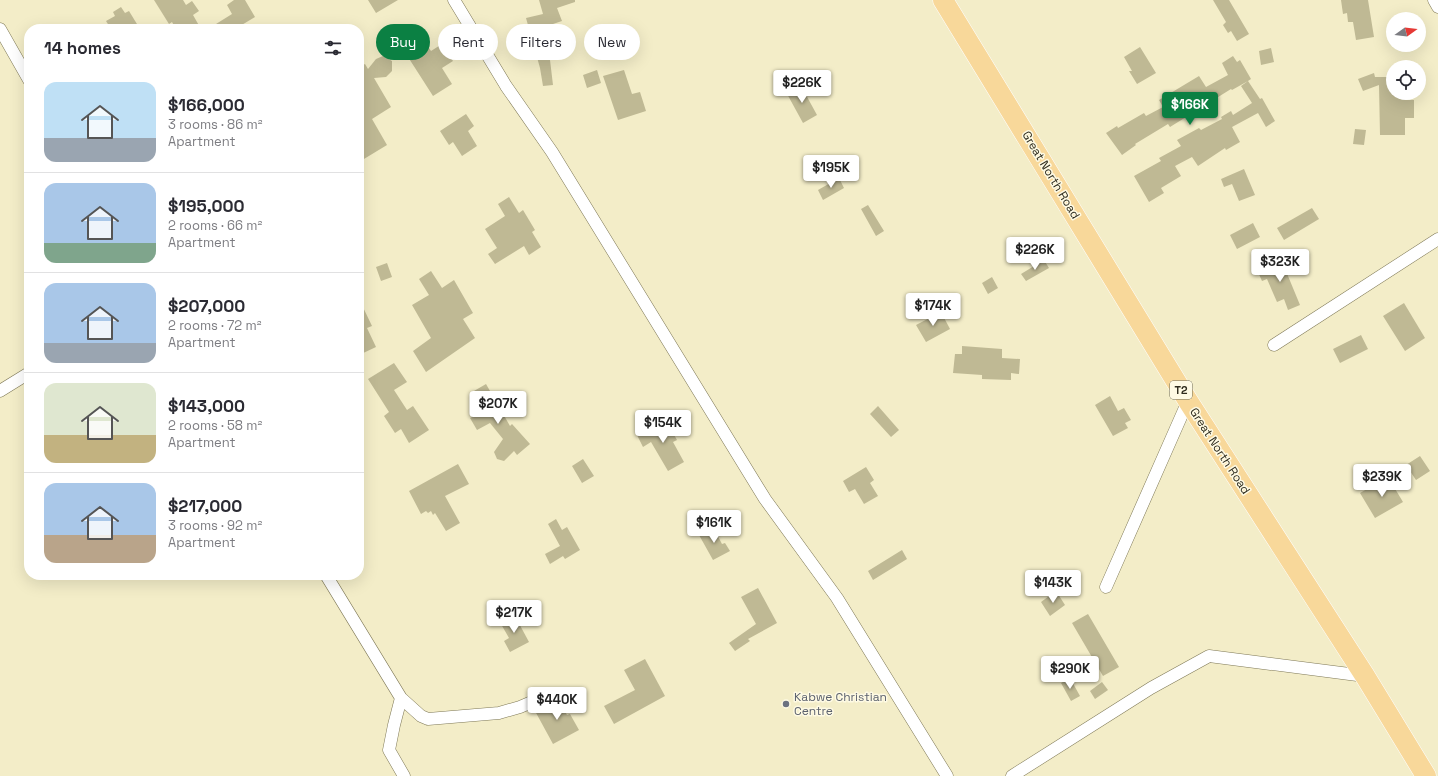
<!DOCTYPE html>
<html lang="en">
<head>
<meta charset="utf-8">
<style>
	body { margin:0; font-family:"Space Grotesk",sans-serif; background:#f2f2f3; color:#2b2b33; height:100vh; display:flex; flex-direction:column; font-size:15px; white-space:nowrap }
	* { box-sizing:border-box; margin:0 }
	p { font-size:13px; color:#7c7c81 }
	.icon { flex:none; width:22px; height:22px; fill:none; stroke:currentColor; stroke-width:2; stroke-linecap:round; stroke-linejoin:round }
	.map { position:relative; flex:1; overflow:hidden }
	.panel { position:absolute; left:24px; top:24px; width:340px; height:556px; display:flex; flex-direction:column; background:#fff; border-radius:16px; box-shadow:0 4px 16px #0002 }
	.panel>* { flex:none }
	.guide { position:absolute; left:376px; top:24px; width:380px; height:36px; display:flex; gap:8px }
	.needle { width:26px; rotate:75deg }
	.fabs { position:absolute; left:1386px; top:12px; display:grid; gap:8px }
	.fabs a { display:grid; place-items:center; width:40px; height:40px; border-radius:50%; background:#fff; box-shadow:0 4px 16px #0002; font-size:20px }
	.price { position:absolute; translate:-50% -34px; padding:0 9px; border-radius:4px; background:#fff; color:#222; font-size:13px; line-height:26px; filter:drop-shadow(0 1px 2px #0008) }
	.price::after { content:''; position:absolute; left:50%; top:24px; width:12px; height:9px; margin-left:-6px; background:inherit; clip-path:polygon(0 0,100% 0,50% 100%) }
	.price.selected { background:#0b8043; color:#fff }
	ul { padding:0; list-style:none }
	li { display:flex; align-items:center; gap:12px; height:100px; padding:0 20px }
	li+li { border-top:1px solid #e1e1e2 }
	li span { display:grid; place-items:center; flex:none; width:112px; height:80px; border-radius:12px; color:#555 }
	li>.icon { margin-inline-start:auto }
	span .icon { width:48px; height:48px; fill:#fffc; stroke-width:1 }
	li b { font-size:17px }
	h2 { display:flex; justify-content:space-between; align-items:center; height:48px; padding:0 20px; font-size:17px }
	.chip { padding:0 14px; border-radius:18px; background:#fff; box-shadow:0 4px 16px #0002; font-size:14px; line-height:36px }
	.chip.selected { background:#0b8043; color:#fff }
	.map>svg:first-child { display:block }
	.building { fill:#bfb994 }
	.lines { fill:none; stroke-linecap:round; stroke-linejoin:round }
	.minor-casing { stroke:#7e7856; stroke-width:13 }
	.trunk-casing { stroke:#fff; stroke-width:21 }
	.minor { stroke:#fff; stroke-width:12 }
	.trunk { stroke:#f8d89a; stroke-width:20 }
	.worship-dot { fill:#6b7280; stroke:#fefae4; stroke-width:1.5 }
	.labels { text-anchor:middle; stroke-width:3; stroke-linejoin:round; paint-order:stroke }
	.shield { fill:#fefae4; stroke:#6d6a59; stroke-width:1 }
	.shield-label { font-size:11px; font-weight:bold; fill:#2f2c1e }
	.street-label { font-size:12px; fill:#2f2c1e; stroke:#fefae4 }
	.worship-label { font-size:12px; fill:#5b616d; stroke:#fefae4; text-anchor:start }
</style>
</head>
<body>
<div class="map">
<svg width="1438" height="776" viewBox="0 0 1438 776">
	<rect width="100%" height="100%" fill="#f3edc8"/>
	<!-- building -->
	<path class="building" d="M154 0H183L186 5 192 1 199 11 193 15 201 29H176L172 22 169 24Z
		M234 0H245L255 17 235 29H208L232 14 227 5Z
		M368 0H398L376 13Z
		M539 0H575V2L557 8 562 21 541 28 550 60 553 85 543 86 540 68 526 18 543 14Z
		M1213 0H1229L1249 34 1237 41 1231 31 1228 33 1223 25 1226 22Z
		M1341 0H1368L1374 37 1356 40 1353 22H1348L1347 13 1343 14Z
		M121 7 125 13 129 11 140 29H111L106 21 115 16 113 12Z
		M442 44 453 61 442 68 452 84 433 96 408 57 427 45 431 51Z
		M1140 47 1156 73 1137 84 1129 71H1132L1124 57Z
		M1271 48 1274 62 1261 65 1259 51Z
		M383 56 392 61V71L386 77 374 78 391 107 372 119 387 145 359 162V101L363 99 359 91V67L365 64 368 69 376 59Z
		M1233 56 1237 62 1240 60 1251 79 1248 81 1260 99 1262 98 1275 121 1266 127 1258 113 1232 127 1240 142 1226 150 1225 148 1198 166 1192 157 1175 166 1181 176 1161 188 1164 193 1149 202 1134 176 1161 161 1159 158 1181 146 1177 140 1199 128 1201 130 1222 119 1221 117 1231 111 1233 115 1252 103 1241 86 1248 81 1232 90 1231 89 1170 127 1168 124 1135 144 1136 145 1122 155 1106 133 1117 126 1118 128 1144 113 1146 116 1163 107 1159 100 1199 76 1206 87 1228 75 1222 63Z
		M597 70 601 83 587 88 583 75Z
		M624 70 632 94 640 92 646 111 618 120 603 76Z
		M1374 73 1375 77H1393V93H1406L1407 100H1414V118H1405V135H1380L1379 85 1363 91 1358 79Z
		M800 84 817 115 803 123 786 92Z
		M466 114 474 126 468 131 477 146 462 156 453 142 449 145 440 131Z
		M1355 129 1366 130 1364 145 1353 144Z
		M1244 169 1255 195 1239 201 1232 184 1224 187 1221 179Z
		M839 178 844 188 823 200 818 190Z
		M509 197 519 213 523 210 535 230 532 232 541 247 529 255 524 246 495 264 488 254 497 248 485 229 505 216 498 204Z
		M868 205 884 231 876 236 861 209Z
		M1312 208 1319 219 1284 240 1277 228Z
		M1253 223 1260 237 1237 249 1230 235Z
		M1281 259 1300 305 1288 310 1284 299 1277 302 1267 279 1262 281 1257 270Z
		M1044 260 1049 268 1026 281 1021 274Z
		M387 263 392 277 381 281 376 267Z
		M431 271 442 288 454 280 473 313 463 319 475 338 426 372 413 351 431 338 412 305 429 295 419 279Z
		M992 277 998 288 988 294 982 283Z
		M359 299 372 326 367 328 376 347 359 355Z
		M1404 303 1425 338 1405 351 1383 316Z
		M941 312 950 329 926 342 916 325Z
		M1361 335 1368 349 1340 363 1333 349Z
		M962 346 1002 349V358L1020 359 1019 374 1011 373V380L982 379V375L953 373 955 354H962Z
		M394 363 407 382 394 390 407 410 413 406 429 430 409 443 401 429 395 433 384 416 389 412 368 379Z
		M486 384 510 426 512 424 530 444 517 455 514 451 504 461 497 459 494 452 503 439 490 423 477 430 470 418 485 410 474 391Z
		M1110 396 1118 411 1124 408 1131 420 1125 423 1128 428 1113 436 1095 405Z
		M878 406 899 430 891 437 870 414Z
		M665 419 677 440 673 442 684 462 668 471 651 442 643 447 637 435Z
		M1420 456 1430 471 1416 480 1406 465Z
		M583 459 594 476 582 483 572 466Z
		M458 464 469 484 445 496 460 523 446 531 435 513 433 515 431 511 428 513 426 511 421 514 409 491Z
		M866 467 874 480 870 483 878 496 864 504 855 489 849 492 843 481Z
		M1388 477 1403 502 1375 518 1360 493Z
		M556 519 562 530 567 527 580 550 565 559 563 556 550 564 545 554 560 546 548 524Z
		M713 527 722 544 725 543 730 551 713 560 699 535Z
		M902 550 907 559 873 580 868 571Z
		M758 588 777 623 748 639 750 641 735 651 729 643 756 624 741 597Z
		M1056 591 1065 605 1050 616 1041 602Z
		M1088 614 1119 667 1103 676 1072 623Z
		M515 616 529 642 510 652 504 641 509 638 501 624Z
		M645 659 665 696 614 724 604 706 635 690 624 670Z
		M1070 678 1080 696 1071 701 1061 683Z
		M1102 682 1108 690 1095 699 1090 691Z
		M558 698 567 715 570 714 579 730 553 744 535 711Z"/>
	<g class="lines">
		<defs>
			<path id="minor" d="M454 0 506 86 552 152 765 499 837 598 947 776
				M1434 0 1438 7
				M0 29 29 80
				M1274 345 1438 239
				M0 391 29 373
				M326 575 401 698 421 716 428 719 499 713 520 707 548 695
				M1106 587 1188 401
				M401 698 394 725 389 750 404 776
				M1012 776 1151 688 1209 656 1365 676"/>
			<path id="trunk" d="M943 0 1188 401 1365 676 1426 776"/>
		</defs>
		<!-- minor casing -->
		<use href="#minor" class="minor-casing"/>
		<!-- trunk casing -->
		<use href="#trunk" class="trunk-casing"/>
		<!-- minor -->
		<use href="#minor" class="minor"/>
		<!-- trunk -->
		<use href="#trunk" class="trunk"/>
	</g>
	<!-- markers -->
	<circle class="worship-dot" cx="786" cy="704" r="4"/>
	<g class="labels">
		<!-- shield labels -->
		<rect class="shield" x="1170" y="381" width="22" height="18" rx="3"/>
		<g class="shield-label">
			<text x="1181" y="394">T2</text>
		</g>
		<!-- street labels -->
		<g class="street-label">
			<text transform="translate(1051 175) rotate(59)" y="4">Great North Road</text>
			<text transform="translate(1220 451) rotate(57)" y="4">Great North Road</text>
		</g>
		<!-- worship labels -->
		<g class="worship-label">
			<text x="794" y="701">Kabwe Christian<tspan x="794" dy="14">Centre</tspan></text>
		</g>
	</g>
</svg>
<div class="fabs">
<a><svg class="needle" viewBox="-14 -14 28 28"><path d="M0-13l5 13h-10z" fill="#e53935"/><path d="M0 13l5-13h-10z" fill="#7c7c81"/></svg></a>
<a><svg class="icon" aria-label="locate" viewBox="0 0 24 24"><circle cx="12" cy="12" r="6"/><path d="M12 2v4M12 18v4M2 12h4M18 12h4"/></svg></a>
</div>
<b class="price" style="left:802px;top:104px">$226K</b>
<b class="price selected" style="left:1190px;top:126px">$166K</b>
<b class="price" style="left:831px;top:189px">$195K</b>
<b class="price" style="left:1035px;top:271px">$226K</b>
<b class="price" style="left:1280px;top:283px">$323K</b>
<b class="price" style="left:933px;top:327px">$174K</b>
<b class="price" style="left:498px;top:425px">$207K</b>
<b class="price" style="left:663px;top:444px">$154K</b>
<b class="price" style="left:1382px;top:498px">$239K</b>
<b class="price" style="left:714px;top:544px">$161K</b>
<b class="price" style="left:1053px;top:604px">$143K</b>
<b class="price" style="left:514px;top:634px">$217K</b>
<b class="price" style="left:1070px;top:690px">$290K</b>
<b class="price" style="left:557px;top:721px">$440K</b>
<div class="guide">
<a class="chip selected">Buy</a>
<a class="chip">Rent</a>
<a class="chip">Filters</a>
<a class="chip">New</a>
</div>
<section class="panel">
<h2>14 homes<svg class="icon" aria-label="filters" viewBox="0 0 24 24"><path d="M4 7h16M4 17h16"/><circle cx="9" cy="7" r="2"/><circle cx="15" cy="17" r="2"/></svg></h2>
<ul>
<li><span style="background:linear-gradient(#bfe0f5 70%,#9aa5b1 0)"><svg class="icon" aria-label="home" viewBox="0 0 24 24"><path d="M3 11l9-7 9 7M6 9v11h12V9"/></svg></span><div><b>$166,000</b><p>3 rooms · 86 m²</p><p>Apartment</p></div></li>
<li><span style="background:linear-gradient(#a9c7e8 75%,#7fa58c 0)"><svg class="icon" aria-label="home" viewBox="0 0 24 24"><path d="M3 11l9-7 9 7M6 9v11h12V9"/></svg></span><div><b>$195,000</b><p>2 rooms · 66 m²</p><p>Apartment</p></div></li>
<li><span style="background:linear-gradient(#a9c7e8 75%,#9aa5b1 0)"><svg class="icon" aria-label="home" viewBox="0 0 24 24"><path d="M3 11l9-7 9 7M6 9v11h12V9"/></svg></span><div><b>$207,000</b><p>2 rooms · 72 m²</p><p>Apartment</p></div></li>
<li><span style="background:linear-gradient(#dfe7d0 65%,#c2b280 0)"><svg class="icon" aria-label="home" viewBox="0 0 24 24"><path d="M3 11l9-7 9 7M6 9v11h12V9"/></svg></span><div><b>$143,000</b><p>2 rooms · 58 m²</p><p>Apartment</p></div></li>
<li><span style="background:linear-gradient(#a9c7e8 65%,#b9a48a 0)"><svg class="icon" aria-label="home" viewBox="0 0 24 24"><path d="M3 11l9-7 9 7M6 9v11h12V9"/></svg></span><div><b>$217,000</b><p>3 rooms · 92 m²</p><p>Apartment</p></div></li>
</ul>
</section>
</div>
</body>
</html>
